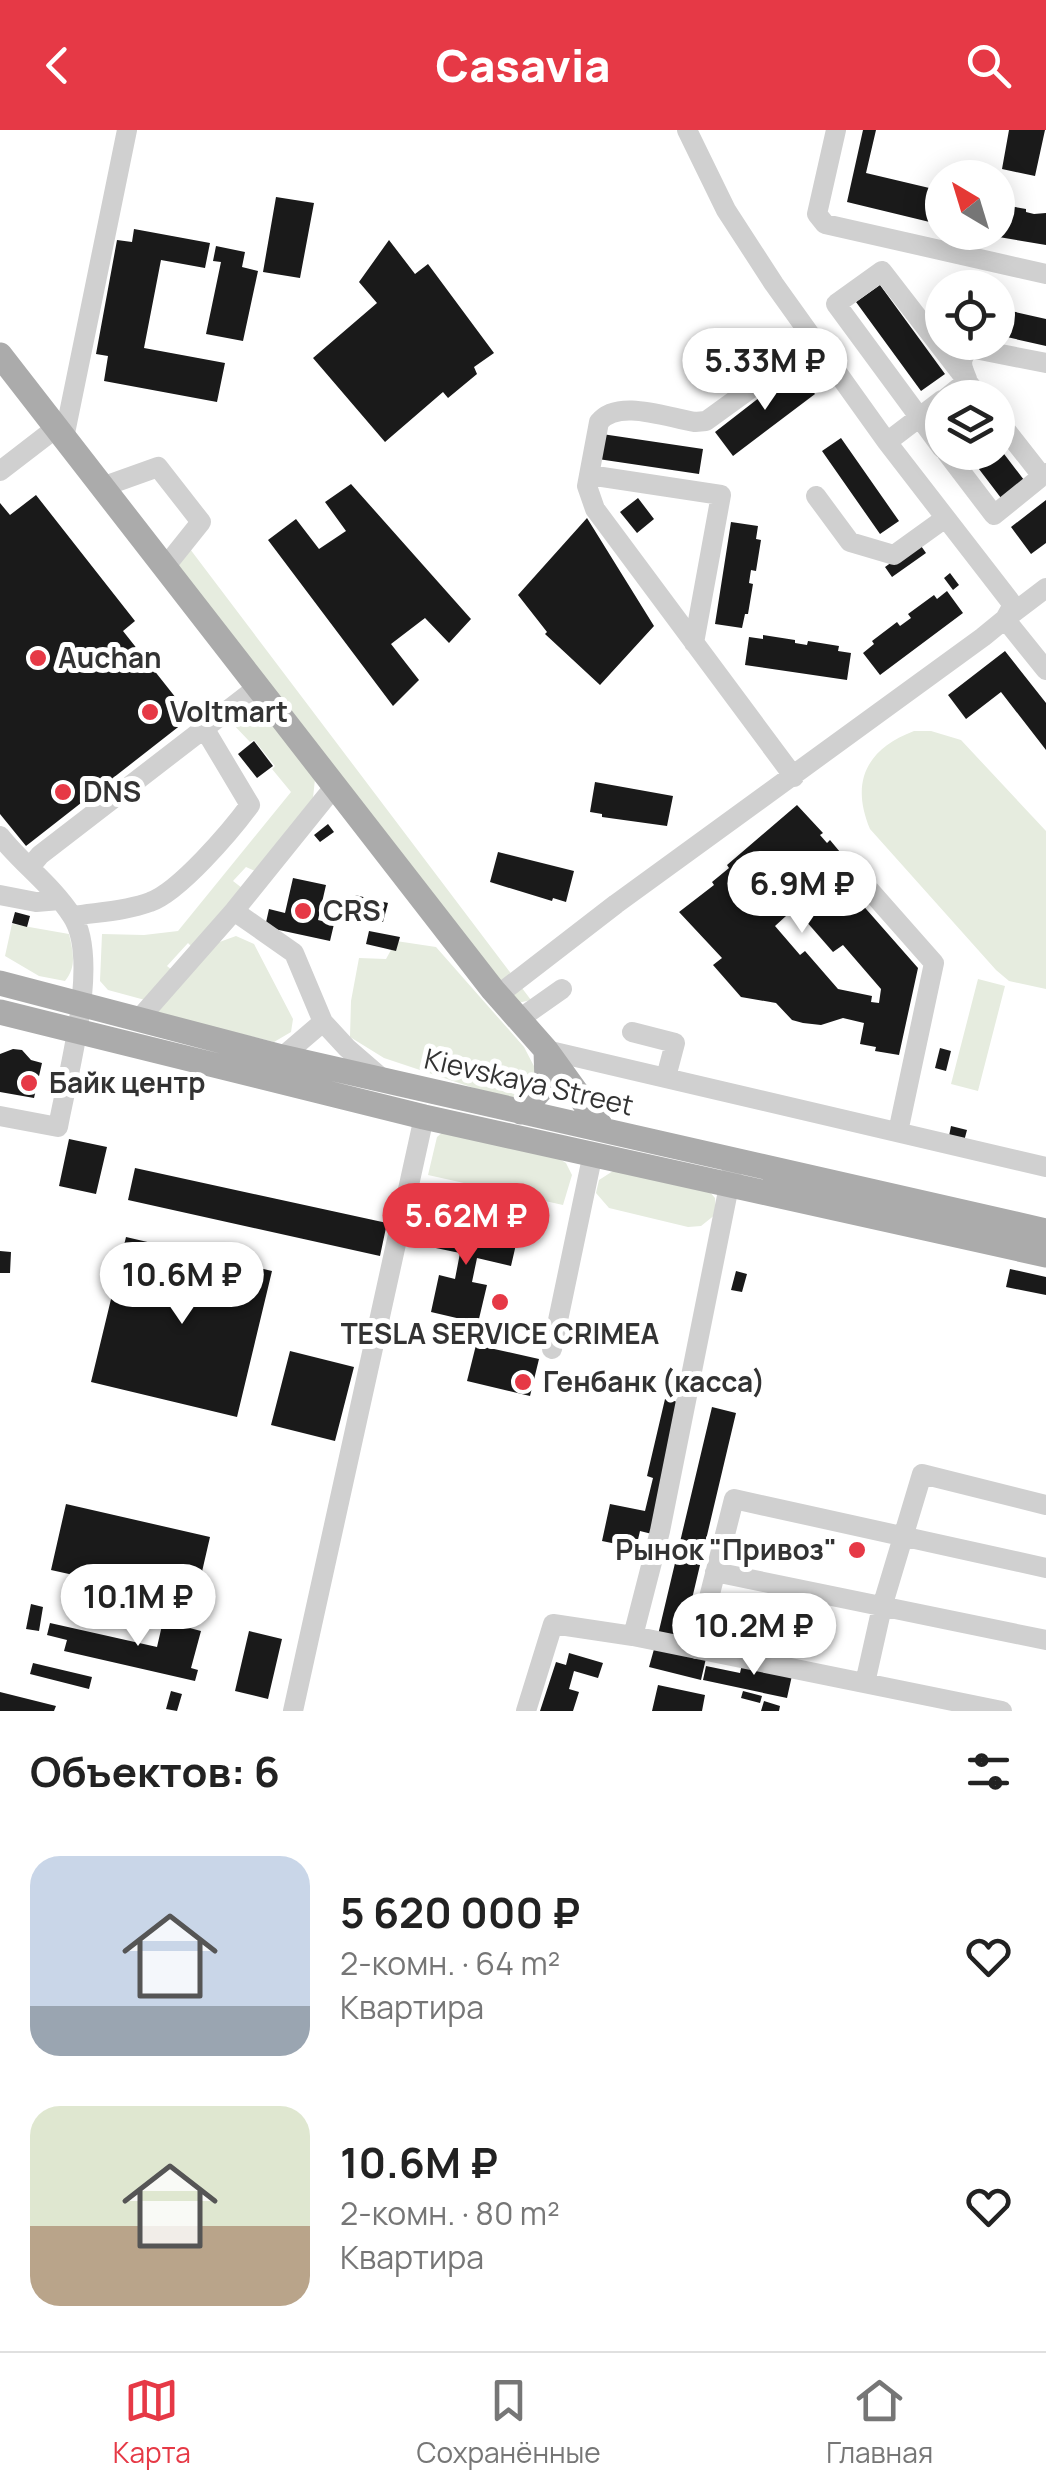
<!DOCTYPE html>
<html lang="ru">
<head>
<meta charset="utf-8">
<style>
	body { margin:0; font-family:Manrope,sans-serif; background:#f6f6f6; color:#222; height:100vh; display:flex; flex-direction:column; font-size:38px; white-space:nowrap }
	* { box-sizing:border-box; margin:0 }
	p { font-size:32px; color:#767676 }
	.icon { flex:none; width:55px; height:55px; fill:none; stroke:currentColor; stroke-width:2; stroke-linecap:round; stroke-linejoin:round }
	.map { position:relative; height:1581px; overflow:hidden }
	.side { display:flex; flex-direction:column; background:#fff; flex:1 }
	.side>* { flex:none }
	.needle { width:65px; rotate:322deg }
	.tools { position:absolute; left:925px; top:30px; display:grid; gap:20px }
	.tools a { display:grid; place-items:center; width:90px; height:90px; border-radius:50%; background:#fff; box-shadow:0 5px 25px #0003; font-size:50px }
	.price { position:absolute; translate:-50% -85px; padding:0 22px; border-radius:35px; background:#fff; color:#222; font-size:32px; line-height:65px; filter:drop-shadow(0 2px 5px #0008) }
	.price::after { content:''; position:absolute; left:50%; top:60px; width:30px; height:22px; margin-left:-15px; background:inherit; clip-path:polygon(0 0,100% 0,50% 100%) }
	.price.active { background:#e63946; color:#fff }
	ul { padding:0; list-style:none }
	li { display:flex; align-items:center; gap:30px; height:250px; padding:0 30px }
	li span { display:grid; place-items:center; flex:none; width:280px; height:200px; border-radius:30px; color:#555 }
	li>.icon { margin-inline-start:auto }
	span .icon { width:120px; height:120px; fill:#fffc; stroke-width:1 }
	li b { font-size:42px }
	h2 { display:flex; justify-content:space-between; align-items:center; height:120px; padding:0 30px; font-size:42px }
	header { display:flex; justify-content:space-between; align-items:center; height:130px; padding:0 30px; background:#e63946; color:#fff; font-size:45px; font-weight:800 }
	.tabs { display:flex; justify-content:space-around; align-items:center; height:140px; border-top:2px solid #e0e0e0; background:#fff; font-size:28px; color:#767676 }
	.tabs a { display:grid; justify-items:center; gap:5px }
	.tabs .active { color:#e63946 }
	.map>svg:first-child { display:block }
	.green { fill:#e6ecdf }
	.building { fill:#1a1a1a }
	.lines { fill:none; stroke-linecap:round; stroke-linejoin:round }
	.minor { stroke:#d0d0d0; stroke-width:20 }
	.major { stroke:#ababab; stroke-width:25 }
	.poi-dot { fill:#e63946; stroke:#fff; stroke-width:4 }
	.labels { text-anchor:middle; stroke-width:10; stroke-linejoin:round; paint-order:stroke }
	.poi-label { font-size:28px; font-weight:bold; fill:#333; stroke:#fff; text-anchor:start }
	.street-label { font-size:28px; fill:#333; stroke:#fff }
</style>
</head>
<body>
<header><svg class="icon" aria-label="back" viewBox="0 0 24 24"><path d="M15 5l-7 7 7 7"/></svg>Casavia<svg class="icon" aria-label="search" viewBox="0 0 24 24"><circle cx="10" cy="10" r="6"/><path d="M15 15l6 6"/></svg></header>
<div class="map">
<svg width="1046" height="1581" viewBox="0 0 1046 1581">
	<rect width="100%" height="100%" fill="#fff"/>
	<!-- green -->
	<path class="green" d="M190 419 531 870 509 875 174 441Z
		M247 578 265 583 315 649 313 668 255 741 246 737 233 751 242 758 191 816 188 813 167 836 172 840 145 870 108 860 100 851 102 804 144 805 178 801 291 662 272 639 275 636 254 610 250 612 230 591Z
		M914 601H931L961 610 1046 701V859L1009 851 996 840 870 699C850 651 867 619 914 601Z
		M12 794 69 804C73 822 77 836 65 851L39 846 5 826Z
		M236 806 254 814 293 889 291 902 274 912 156 883 214 814Z
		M396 811 436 817 524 917 537 942 533 959 519 973 384 928 350 907 351 871 359 828 386 829Z
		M978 849 1005 856 978 961 951 954Z
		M444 1001 553 1025 566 1033 572 1045 563 1075 428 1045 437 1007Z
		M613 1041 709 1061 715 1068 716 1084 701 1096 688 1097 609 1078 596 1063 599 1050Z"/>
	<!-- building -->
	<path class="building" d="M863 0H876L866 43 942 61V95L847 72Z
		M1009 0H1045L1035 46 1002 39Z
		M276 67 314 73 300 148 263 142Z
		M998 74 1026 79V82L1034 84 1046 83V115L981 104 998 102Z
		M134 99 210 113 205 138 161 130 144 218 225 233 217 272 104 251 108 226 96 224 117 110 132 112Z
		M389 110 415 144 428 134 494 223 474 237 477 244 448 268 443 262 385 312 313 228 377 173 359 152Z
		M216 116 245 122 242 137 258 141 243 211 206 204 221 132 213 131Z
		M880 155 945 244 921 261 856 172Z
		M998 178 1046 189V216L998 205Z
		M796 239 815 264 733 326 715 302Z
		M602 304 703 319 699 344 598 329Z
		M841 308 899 391 880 404 822 321Z
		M998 316 1024 350 1001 368 966 322H998Z
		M351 354 471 489 449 513 425 488 391 514 419 550 393 576 268 410 296 389 319 419 346 401 325 372Z
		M36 365 135 491 123 501 191 587 26 716 0 684V373L10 385Z
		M638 368 654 389 637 403 620 382Z
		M1046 370V413L1031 424 1011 397Z
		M587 388 654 496 600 555 545 504 547 502 518 465Z
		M731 392 758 396 756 409 761 410 756 441 751 440 749 453 753 454 748 484H745L742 498 715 494Z
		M919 413 926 423 892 447 885 437Z
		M950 443 959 455 953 460 944 448Z
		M947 461 963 483 880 545 863 523 874 514 872 511 897 492 900 496 911 488 908 484 934 465 937 469Z
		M763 505 795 510V513L807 515 808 511 839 516 838 521 851 523 847 550 745 535 749 507 763 509Z
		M1005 521 1046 573V620L1001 562 966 589 948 565Z
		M254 611 273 636 257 648 238 624Z
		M595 652 673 666 667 696 602 687V684L590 682Z
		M797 675 823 703 820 705 827 713 830 710 840 722 837 724 841 729 781 781 786 786 775 796 800 825 805 821 838 859 872 866 871 872 879 873 881 859 843 815 833 822 805 790 845 755 918 838 899 925 875 921 876 917 860 914 864 893 843 888 821 895 803 893 792 890 776 873 741 867 713 835 722 828 679 782 714 755 712 752 729 738 727 735Z
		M328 694 334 702 320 712 314 705Z
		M498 722 574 741 566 772 553 768 552 771 490 752Z
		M293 748 326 755 318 790 334 794 330 811 265 797 269 779 285 783Z
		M355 765 388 773 383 792 351 784Z
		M15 782 30 786 27 797 12 793Z
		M369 801 400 807 396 821 366 814Z
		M940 918 951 921 946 941 935 938Z
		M13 919 22 920 31 930 42 933 34 968 0 962V924Z
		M951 996 967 1000 963 1015 948 1011Z
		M69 1009 107 1017 96 1064 59 1056Z
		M135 1038 387 1093 380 1126 128 1070Z
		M432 1091 517 1110 511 1136 477 1128 472 1152 487 1155 478 1193 431 1182 439 1145 455 1149 460 1123 426 1116Z
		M126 1107 272 1141 237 1287 91 1252Z
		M0 1121 11 1122 10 1143H0Z
		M1010 1139 1046 1147V1165L1006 1157Z
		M736 1141 747 1144 742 1162 731 1160Z
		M476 1215 539 1229 530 1266 467 1251Z
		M290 1221 354 1237 335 1311 271 1295Z
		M665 1269 683 1273 652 1404 640 1401 636 1418 602 1411 610 1374 645 1381 653 1348 647 1346Z
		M712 1277 736 1283 687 1490 692 1491 686 1516 657 1509Z
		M66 1374 210 1407 195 1472 51 1440Z
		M31 1474 43 1477 39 1501 26 1499Z
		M163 1491 201 1501 191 1538 198 1540 195 1551 64 1521 67 1510 47 1505 50 1493 157 1517Z
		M249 1501 282 1509 268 1569 235 1561Z
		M656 1512 707 1524 701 1550 649 1537Z
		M569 1523 603 1533 598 1548 574 1541 569 1559 579 1562 573 1581H540L556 1532 566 1535Z
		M743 1530 793 1541 787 1568 703 1550 706 1536 740 1543Z
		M33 1533 92 1547 89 1559 30 1544Z
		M658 1555 705 1565 702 1581H652Z
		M171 1561 182 1564 177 1581 166 1579Z
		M743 1561 762 1566 760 1573 741 1568Z
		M0 1562 56 1576 54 1581H0Z
		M764 1571 780 1576 779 1581H761Z"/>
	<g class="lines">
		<!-- minor -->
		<path class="minor" d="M836 0 817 84 825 94 1046 144
			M967 249C961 235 959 230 970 218L1046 233
			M946 268 967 251 980 268
			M998 290 1042 346
			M64 308 127 0
			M887 312 942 270
			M942 318 836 174 882 141 967 251
			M946 322 994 385 1046 343
			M0 341 56 298
			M589 345 721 365 694 513
			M102 357 158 337 201 392 165 437
			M816 366 850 412 894 425 944 389
			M1046 458 1005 489 1046 540
			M794 647 595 379 587 356 599 292C618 268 668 288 695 292L706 291 804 220 821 219
			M0 706C22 734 52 755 72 786 101 829 67 946 58 997L0 986
			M30 737 40 725 258 557
			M851 739 934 833 898 1002
			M0 765 36 772 60 770
			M234 781 294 823 323 892 347 918 384 950
			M73 786C98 782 126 781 150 772 179 762 231 701 250 675L204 598
			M498 865 616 774 983 507 1005 489 1013 475 887 312 774 154 726 80 687 0
			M138 890 234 781 334 657
			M518 890 562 859
			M632 902 675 913 666 947
			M546 920 1046 1037
			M282 927 323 892
			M552 1219 593 1023
			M715 1442 1046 1510
			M633 1506 1002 1581
			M696 1519 734 1369 1046 1438
			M865 1553 882 1477 922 1344 1046 1375
			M293 1581 424 987
			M526 1581 553 1494 633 1506 660 1401 732 1041"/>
		<!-- major -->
		<path class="major" d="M0 225 493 860 546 920 603 999
			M0 853 282 927 1046 1101
			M0 882 424 987 1046 1125
			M521 982 547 953 546 920"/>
	</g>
	<!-- markers -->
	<g class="poi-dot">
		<circle cx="38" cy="528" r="10"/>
		<circle cx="150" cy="582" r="10"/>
		<circle cx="63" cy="662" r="10"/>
		<circle cx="303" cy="781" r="10"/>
		<circle cx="29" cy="953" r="10"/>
		<circle cx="500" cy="1172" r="10"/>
		<circle cx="523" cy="1252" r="10"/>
		<circle cx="857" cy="1420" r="10"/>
	</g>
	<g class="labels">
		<!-- poi labels -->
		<g class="poi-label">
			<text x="58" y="538">Auchan</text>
			<text x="170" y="592">Voltmart</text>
			<text x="83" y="672">DNS</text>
			<text x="323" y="791">CRS</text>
			<text x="49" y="963">Байк центр</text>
			<text x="500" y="1214" text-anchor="middle">TESLA SERVICE CRIMEA</text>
			<text x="543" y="1262">Генбанк (касса)</text>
			<text x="837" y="1430" text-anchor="end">Рынок "Привоз"</text>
		</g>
		<!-- street labels -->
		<g class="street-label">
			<text transform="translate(529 952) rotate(13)" y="10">Kievskaya Street</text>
		</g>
	</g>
</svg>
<div class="tools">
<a><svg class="needle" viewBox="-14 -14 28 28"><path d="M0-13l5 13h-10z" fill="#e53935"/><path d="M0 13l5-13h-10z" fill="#767676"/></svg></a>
<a><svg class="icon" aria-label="locate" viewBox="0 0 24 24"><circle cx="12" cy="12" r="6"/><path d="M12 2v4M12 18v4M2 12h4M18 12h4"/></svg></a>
<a><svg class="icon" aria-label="layers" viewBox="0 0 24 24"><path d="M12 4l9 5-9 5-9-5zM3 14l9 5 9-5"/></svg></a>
</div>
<b class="price" style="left:765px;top:283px">5.33M ₽</b>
<b class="price" style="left:802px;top:806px">6.9M ₽</b>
<b class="price active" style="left:466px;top:1138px">5.62M ₽</b>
<b class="price" style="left:182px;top:1197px">10.6M ₽</b>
<b class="price" style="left:138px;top:1519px">10.1M ₽</b>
<b class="price" style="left:754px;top:1548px">10.2M ₽</b>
</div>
<section class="side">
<h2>Объектов: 6<svg class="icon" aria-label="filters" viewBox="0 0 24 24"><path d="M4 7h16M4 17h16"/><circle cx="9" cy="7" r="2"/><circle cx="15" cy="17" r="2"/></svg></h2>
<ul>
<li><span style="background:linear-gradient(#c9d6e8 75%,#9aa5b1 0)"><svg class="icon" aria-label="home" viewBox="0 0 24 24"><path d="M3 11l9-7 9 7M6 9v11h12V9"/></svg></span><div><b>5 620 000 ₽</b><p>2-комн. · 64 m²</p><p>Квартира</p></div><svg class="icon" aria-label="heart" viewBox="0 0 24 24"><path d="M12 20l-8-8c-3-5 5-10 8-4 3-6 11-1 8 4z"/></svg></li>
<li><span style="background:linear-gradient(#dfe7d0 60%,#b9a48a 0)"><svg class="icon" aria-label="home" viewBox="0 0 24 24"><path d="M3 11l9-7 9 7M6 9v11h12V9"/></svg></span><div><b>10.6M ₽</b><p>2-комн. · 80 m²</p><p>Квартира</p></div><svg class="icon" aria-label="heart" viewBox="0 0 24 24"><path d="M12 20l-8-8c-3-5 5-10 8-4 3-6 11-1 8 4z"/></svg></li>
</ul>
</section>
<nav class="tabs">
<a class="active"><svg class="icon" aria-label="map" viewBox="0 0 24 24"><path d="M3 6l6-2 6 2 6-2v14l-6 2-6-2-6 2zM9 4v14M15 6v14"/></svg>Карта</a>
<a><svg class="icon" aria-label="saved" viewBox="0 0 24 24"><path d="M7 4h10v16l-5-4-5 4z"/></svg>Сохранённые</a>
<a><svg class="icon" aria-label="home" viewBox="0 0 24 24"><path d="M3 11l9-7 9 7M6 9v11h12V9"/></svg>Главная</a>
</nav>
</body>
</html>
